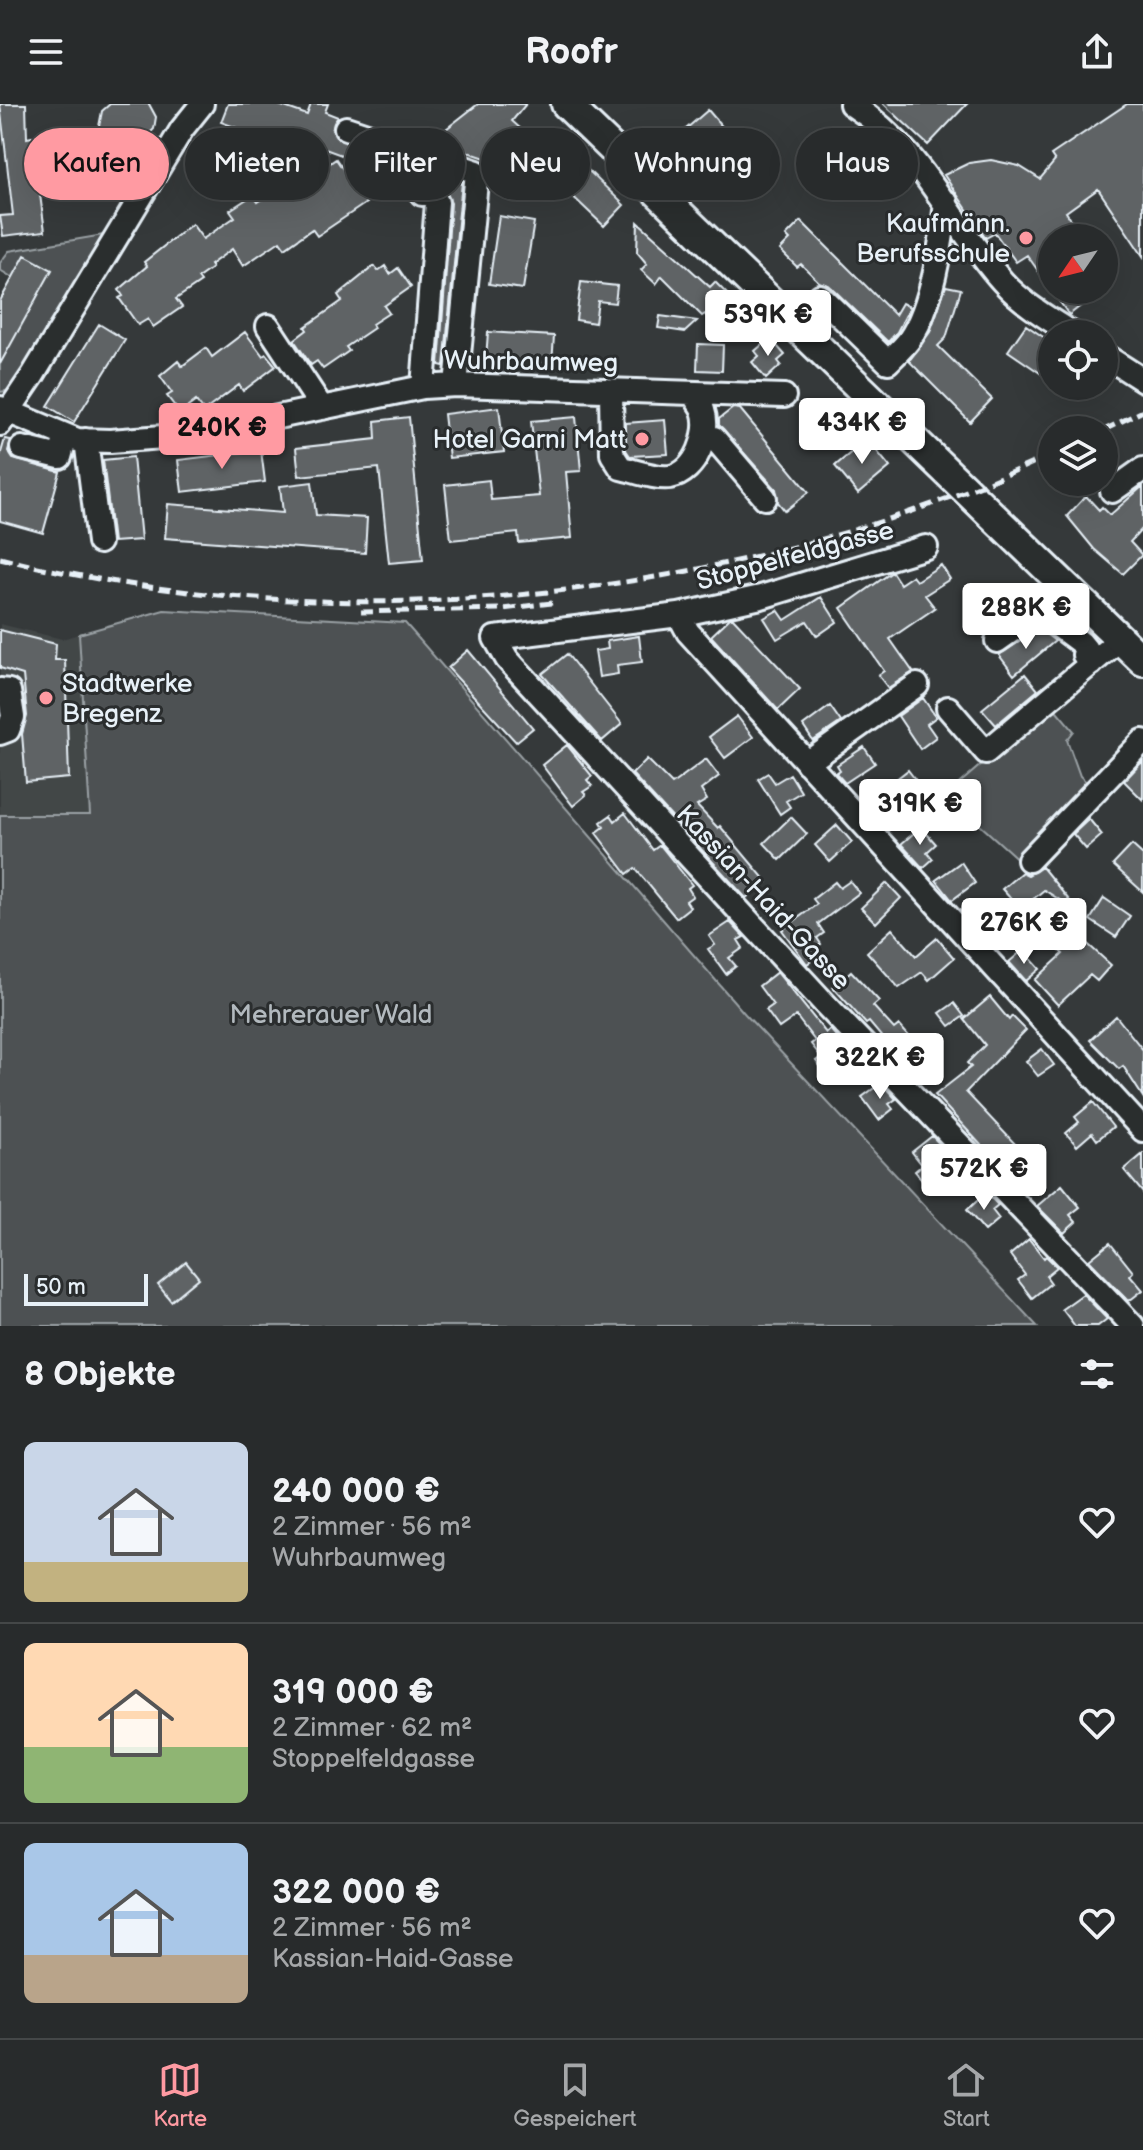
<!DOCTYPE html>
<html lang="de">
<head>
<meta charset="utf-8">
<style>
	body { margin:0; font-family:"Balsamiq Sans",sans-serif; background:#303334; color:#f1f3f6; height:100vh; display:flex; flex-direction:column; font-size:30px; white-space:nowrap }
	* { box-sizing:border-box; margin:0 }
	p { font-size:26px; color:#a5a7a9 }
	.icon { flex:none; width:44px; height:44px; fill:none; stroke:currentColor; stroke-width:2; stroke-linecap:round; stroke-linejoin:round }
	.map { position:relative; height:1222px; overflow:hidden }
	.details { display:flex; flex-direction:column; background:#282b2c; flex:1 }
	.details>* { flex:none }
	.top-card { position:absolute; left:24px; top:24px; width:1096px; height:72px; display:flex; gap:16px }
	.needle { width:52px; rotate:235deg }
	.fabs { position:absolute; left:1038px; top:120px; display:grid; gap:16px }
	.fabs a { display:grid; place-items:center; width:80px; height:80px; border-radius:50%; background:#282b2c; box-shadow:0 8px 32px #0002,0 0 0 2px #444748; font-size:40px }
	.scale { position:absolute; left:24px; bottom:20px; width:124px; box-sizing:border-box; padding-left:8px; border:4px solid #e8f1f8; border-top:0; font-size:22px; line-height:28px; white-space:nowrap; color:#e8f1f8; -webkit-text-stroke:6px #2a2d2e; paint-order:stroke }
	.price { position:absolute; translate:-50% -68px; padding:0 18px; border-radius:8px; background:#fff; color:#222; font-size:26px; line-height:52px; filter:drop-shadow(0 2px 4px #0008) }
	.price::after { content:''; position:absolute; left:50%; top:48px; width:24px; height:18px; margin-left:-12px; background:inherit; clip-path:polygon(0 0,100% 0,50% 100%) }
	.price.selected { background:#ff9aa2; color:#111 }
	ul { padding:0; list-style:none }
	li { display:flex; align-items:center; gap:24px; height:200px; padding:0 24px }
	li+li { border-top:2px solid #444748 }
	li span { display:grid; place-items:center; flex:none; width:224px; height:160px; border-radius:12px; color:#555 }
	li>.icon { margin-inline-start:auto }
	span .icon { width:96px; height:96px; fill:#fffc; stroke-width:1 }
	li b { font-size:34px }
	h2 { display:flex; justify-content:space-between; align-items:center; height:96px; padding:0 24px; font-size:34px }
	.pill { padding:0 28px; border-radius:36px; background:#282b2c; box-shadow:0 8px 32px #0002,0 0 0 2px #444748; font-size:28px; line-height:72px }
	.pill.selected { background:#ff9aa2; color:#111 }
	header { display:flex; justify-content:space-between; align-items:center; height:104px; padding:0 24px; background:#282b2c; font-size:36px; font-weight:600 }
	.menu { display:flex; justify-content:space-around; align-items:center; height:112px; border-top:2px solid #444748; background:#282b2c; font-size:22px; color:#a5a7a9 }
	.menu a { display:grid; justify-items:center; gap:4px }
	.menu .selected { color:#ff9aa2 }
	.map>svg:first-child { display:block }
	.built { fill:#424647 }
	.green { fill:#4d5152; stroke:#9aa1a5; stroke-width:2 }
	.building { fill:#5f6365; stroke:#e8f1f8; stroke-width:2 }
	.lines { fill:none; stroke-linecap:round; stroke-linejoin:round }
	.minor-tunnel { stroke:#505556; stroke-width:22; stroke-dasharray:22 11; stroke-linecap:butt }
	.minor-casing { stroke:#e8f1f8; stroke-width:28 }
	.major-casing { stroke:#e8f1f8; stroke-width:34 }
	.minor { stroke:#2a2d2e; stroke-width:22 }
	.major { stroke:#2a2d2e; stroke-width:28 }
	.rail { stroke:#e8f1f8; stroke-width:5; stroke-dasharray:12 6; stroke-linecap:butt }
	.poi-dot { fill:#ff9aa2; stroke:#2a2d2e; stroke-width:3 }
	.labels { text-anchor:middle; stroke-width:6; stroke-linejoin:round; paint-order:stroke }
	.poi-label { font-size:26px; fill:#e8f1f8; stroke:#2a2d2e; text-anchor:end }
	.street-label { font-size:26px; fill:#e8f1f8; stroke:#2a2d2e }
	.park-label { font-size:26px; fill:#b2b9be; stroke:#2a2d2e }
</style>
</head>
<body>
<header><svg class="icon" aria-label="menu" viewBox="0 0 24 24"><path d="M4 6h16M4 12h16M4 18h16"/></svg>Roofr<svg class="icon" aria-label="share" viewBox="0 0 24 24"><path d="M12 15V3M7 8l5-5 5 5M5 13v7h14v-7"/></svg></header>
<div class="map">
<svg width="1143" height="1222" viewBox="0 0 1143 1222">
	<rect width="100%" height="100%" fill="#35393a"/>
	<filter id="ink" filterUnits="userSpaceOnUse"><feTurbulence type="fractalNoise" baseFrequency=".0125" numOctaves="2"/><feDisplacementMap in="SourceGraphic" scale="16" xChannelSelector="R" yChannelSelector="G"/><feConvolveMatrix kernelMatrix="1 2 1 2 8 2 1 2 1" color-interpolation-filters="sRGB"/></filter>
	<g filter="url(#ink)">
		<!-- built -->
		<path class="built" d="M0 520 62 535 79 530 90 711H0Z"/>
		<!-- green -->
		<path class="green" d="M103 131 11 286 0 288V260L13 174 0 166V159L9 147Z
			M164 506 405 519 745 910 1037 1222H0V711H90L79 530Z
			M1051 600 1074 627 1067 636 1080 672 1093 684 1020 757 980 721 953 685Z"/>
		<!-- building -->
		<path class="building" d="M0 0H26L27 34 32 33 45 127 3 132 0 112 13 111Z
			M110 0H149L156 13 154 25 137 42 111 34 126 62 123 71 109 84 77 78 78 62 74 57 75 50 81 45 82 30 97 33 102 7Z
			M228 0H276L307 11 311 0H328L325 8 338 13 332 26 341 37 462 78 444 262 439 261 451 99 441 80 429 75 415 78 287 31 283 41 221 18Z
			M478 0H526L512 17 541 43 552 31 624 101 604 122 525 47 512 63 432 36Z
			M884 0H967L928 41Z
			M1127 0H1143V152L1098 85 1066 108 1083 134H1052V186H1074L1083 200 1069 211 1027 151 1016 158 995 129 986 134 944 71 969 59 991 56 1019 62 1040 75 1055 57 1051 51Z
			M708 6 725 26 703 46 705 49 692 60 672 37Z
			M869 31 891 53 863 79 842 57Z
			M336 55 366 99 317 132 312 125 285 144 280 137 243 162 232 145 210 161 212 164 198 174 201 178 176 195 182 203 153 223 148 215 138 221 119 194 123 192 119 186 147 162 144 158 192 120 203 135 235 113 230 106 253 91 258 98 293 74 298 81Z
			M499 112 534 118 523 185 489 180Z
			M801 117 895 211 902 199 910 203 897 228 888 238 830 182 819 178 801 160 797 163 780 146 790 136 786 132Z
			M638 118 710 183 715 178 734 197 712 218 705 210 702 212 662 172 656 180 641 166 647 160 637 148Z
			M25 151 52 166 0 260V197Z
			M374 162 378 167 385 162 390 170 398 164 411 183 384 202 389 209 372 220 374 224 346 243 349 247 323 265 317 257 311 261 294 236 307 226 305 223 342 197 338 191Z
			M581 178 617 182 615 199 598 197 595 219 576 216Z
			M946 182 961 185 946 234 938 242 992 295 970 318 909 257 930 228Z
			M660 212 697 217 685 228 658 224Z
			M99 220 125 236 74 318 48 302Z
			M1026 221 1052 239V277L1008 247Z
			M245 228 263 252 266 250 276 262 243 287 239 281 204 307 196 297 180 309 167 292 172 289 160 272 178 257 182 262 206 244 212 253Z
			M488 228 554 232 552 260 486 255Z
			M770 234 785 251 778 257 781 261 766 275 752 258 759 252 755 247Z
			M698 240 723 241 722 267 697 266Z
			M499 303 504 348 449 354 444 310Z
			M733 304 740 305 809 388 785 407 778 398 776 385 719 321V315Z
			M409 313 423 456 389 459 379 364 299 372 296 344 376 335 375 317Z
			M576 313 581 367 566 368 572 434 519 439 518 429 451 436 445 381 489 376 491 396 539 392 531 317Z
			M665 316 668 350 630 352 626 346V319Z
			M5 335 11 336 8 347 13 355 60 368 43 429 0 417V352Z
			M867 335 890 363 858 390 835 362Z
			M261 346 265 378 182 388 178 356Z
			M133 353 141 436 113 438 103 356Z
			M312 378 316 411 367 414 365 449 165 434 168 400 283 409 280 382Z
			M1143 382V424L1130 438 1142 451 1123 470 1094 445 1067 412 1086 392 1099 406 1102 403 1110 411Z
			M941 461 950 475 925 491 935 504 890 535 913 568 888 584 878 571 884 567 841 504 892 468 900 480 912 472 916 477Z
			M821 493 837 518 817 532 807 517 777 535 764 514 778 506 785 516Z
			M730 514H733L800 585 778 606 711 532Z
			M1039 525 1055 537 1014 571 999 551Z
			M0 526 56 540 55 556H65L69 674 26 678 22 630 27 612 23 571 0 564Z
			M639 532 642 558 617 561 618 570 599 573 595 547 608 545 607 537Z
			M468 546 533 624 516 638 448 564Z
			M567 550 622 620 602 637 542 570Z
			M1025 570 1038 586 996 621 982 605Z
			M923 594 936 613 927 620 936 633 920 645 898 612Z
			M830 602 841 618 813 637 803 622Z
			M737 612 753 633 725 654 709 633Z
			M567 641 592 672 587 676 592 682 583 688 586 691 573 702 542 661Z
			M864 643 875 659 845 679 836 669 840 666 837 661Z
			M647 655 672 680 706 655 719 672 701 686 707 696 697 702 718 724 720 722 767 778 746 794 632 670Z
			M1143 657V696L1124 677Z
			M908 666 921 683 880 714 868 697Z
			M768 669 775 679 790 670 801 688 786 697 790 703 780 710 758 675Z
			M625 709 653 746 660 741 692 781 688 784 693 792 686 797 690 803 676 814 635 764 627 770 596 729 604 723 601 718 611 711 615 717Z
			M791 713 807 730 780 756 764 739Z
			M1089 715 1102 731 1086 745 1073 730Z
			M837 721 852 738 830 758 815 741Z
			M921 723 936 740 927 748 933 755 923 764 901 740Z
			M1132 741 1143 751V788L1113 761Z
			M961 758 975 779 952 796 936 776Z
			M1042 763 1073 801 1071 803 1044 786 1008 816 1013 821 995 837 981 821 1011 795 1002 785 1022 768 1028 771Z
			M850 777 859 789 818 820 824 829 817 834 821 840 814 845 819 851 807 860 782 826 817 800 813 795 835 778 840 784Z
			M887 779 901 794 876 819 861 804Z
			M1104 794 1130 812 1116 833 1090 816Z
			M1062 817 1111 861 1097 877 1090 871 1058 901 1035 876 1063 850 1046 834Z
			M730 818 744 833 738 836 743 844 729 854 736 862 726 870 708 845 715 841 709 832Z
			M892 825 916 852 937 834 954 854 929 876 922 868 899 884 867 848Z
			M1023 846 1040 865 1026 877 1009 858Z
			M851 867 879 897 873 902 894 925 899 921 922 947 906 962 869 918 866 920 833 883Z
			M777 868 826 929 830 925 845 943 839 948 843 953 824 967 816 957 821 953 811 940 815 937 796 912 779 924 766 906 773 901 759 882Z
			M990 893 1009 916 1012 912 1026 926 966 988 1018 1043 1014 1046 1028 1065 1014 1077 935 991 971 963 967 959 985 941 964 915Z
			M954 899 964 912 950 922 940 909Z
			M1116 912 1143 946V993L1123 962 1119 965 1090 936Z
			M1042 945 1054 961 1038 972 1026 957Z
			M881 979 896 995 889 1000 893 1005 879 1016 862 993Z
			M1093 998 1113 1023 1097 1036 1092 1029 1077 1042 1066 1029 1079 1018 1075 1013Z
			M932 1032 946 1047 939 1053 946 1062 925 1079 915 1067 922 1061 912 1048Z
			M1143 1050V1089L1124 1066Z
			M1062 1081 1080 1103 1070 1111 1076 1118 1064 1129 1037 1102Z
			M986 1089 998 1101 992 1106 999 1115 985 1127 967 1106Z
			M1029 1135 1044 1154 1046 1152 1057 1163 1046 1172 1051 1179 1032 1194 1018 1176 1025 1171 1010 1151Z
			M1110 1139 1133 1168 1130 1171 1143 1186 1129 1197 1089 1156Z
			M186 1158 199 1174 171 1197 158 1181Z
			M1083 1190 1107 1215 1098 1222H1075L1062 1205Z"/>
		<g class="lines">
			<!-- minor-tunnel -->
			<path class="minor-tunnel" d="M886 2 888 0"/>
			<defs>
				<path id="minor" d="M851 0C925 48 948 117 1003 178 1022 199 1049 215 1073 230
					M346 24 477 68 456 281
					M422 90 430 89 437 98 423 283
					M820 192 888 258C895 251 903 244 909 236 932 204 942 136 946 98
					M268 222 322 304
					M1104 251 1143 276
					M611 287 612 350 621 364C635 367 656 375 670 373 696 369 711 329 703 306 701 301 696 295 693 290
					M0 304 77 336 110 337 190 331 423 283 456 281 784 292
					M0 320 33 271 182 25 202 0
					M704 334H714L765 394
					M86 336 99 438
					M22 344 60 353 66 332
					M1112 387 1143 365
					M926 443 761 493 679 511 495 534 507 555 826 901 1133 1222
					M679 511 688 528 1143 1026
					M997 537 1034 511 1041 509 1081 539 1086 545 1084 551 1091 560
					M0 586 9 587 13 613 8 626 0 629
					M948 604 986 648 1120 535
					M807 659 917 581
					M1029 756 1143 637"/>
				<path id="major" d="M566 0 1143 557"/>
			</defs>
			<!-- minor casing -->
			<use href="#minor" class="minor-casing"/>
			<!-- major casing -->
			<use href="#major" class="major-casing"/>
			<!-- minor -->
			<use href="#minor" class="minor"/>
			<!-- major -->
			<use href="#major" class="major"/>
			<!-- rail -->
			<path class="rail" d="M1104 326 1143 307
				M0 454C336 539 739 498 1052 350
				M361 508 502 505 552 499"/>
		</g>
	</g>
	<!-- markers -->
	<g class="poi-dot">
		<circle cx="1026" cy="134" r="8"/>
		<circle cx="642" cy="335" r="8"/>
		<circle cx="46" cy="594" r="8"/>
	</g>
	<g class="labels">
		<!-- poi labels -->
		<g class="poi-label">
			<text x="1010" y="128">Kaufmänn.<tspan x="1010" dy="30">Berufsschule</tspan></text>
			<text x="626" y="344">Hotel Garni Matt</text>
			<text x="62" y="588" text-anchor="start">Stadtwerke<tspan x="62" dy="30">Bregenz</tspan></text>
		</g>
		<!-- street labels -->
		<g class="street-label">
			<text transform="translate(531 257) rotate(1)" y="9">Wuhrbaumweg</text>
			<text transform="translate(795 451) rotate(-15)" y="9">Stoppelfeldgasse</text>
			<text transform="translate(764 793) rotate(47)" y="9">Kassian-Haid-Gasse</text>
		</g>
		<!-- park labels -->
		<g class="park-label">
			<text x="331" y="919">Mehrerauer Wald</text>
		</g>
	</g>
</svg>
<div class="fabs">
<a><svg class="needle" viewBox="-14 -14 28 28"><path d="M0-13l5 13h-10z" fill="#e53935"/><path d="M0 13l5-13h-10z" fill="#a5a7a9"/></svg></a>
<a><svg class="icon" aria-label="locate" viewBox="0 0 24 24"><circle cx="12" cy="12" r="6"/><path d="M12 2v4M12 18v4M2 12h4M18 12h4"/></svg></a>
<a><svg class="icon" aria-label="layers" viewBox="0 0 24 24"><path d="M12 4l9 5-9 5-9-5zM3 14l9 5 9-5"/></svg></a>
</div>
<div class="scale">50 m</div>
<b class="price" style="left:768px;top:254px">539K €</b>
<b class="price" style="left:862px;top:362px">434K €</b>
<b class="price selected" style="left:222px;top:367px">240K €</b>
<b class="price" style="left:1026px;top:547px">288K €</b>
<b class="price" style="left:920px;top:743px">319K €</b>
<b class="price" style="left:1024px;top:862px">276K €</b>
<b class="price" style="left:880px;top:997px">322K €</b>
<b class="price" style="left:984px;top:1108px">572K €</b>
<div class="top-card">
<a class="pill selected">Kaufen</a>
<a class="pill">Mieten</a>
<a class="pill">Filter</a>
<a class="pill">Neu</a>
<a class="pill">Wohnung</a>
<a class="pill">Haus</a>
</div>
</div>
<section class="details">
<h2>8 Objekte<svg class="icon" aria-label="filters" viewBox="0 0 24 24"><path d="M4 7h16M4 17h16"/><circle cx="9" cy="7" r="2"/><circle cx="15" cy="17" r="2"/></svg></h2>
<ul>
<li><span style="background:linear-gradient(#c9d6e8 75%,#c2b280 0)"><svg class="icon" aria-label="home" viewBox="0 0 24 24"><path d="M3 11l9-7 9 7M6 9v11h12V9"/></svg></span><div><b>240 000 €</b><p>2 Zimmer · 56 m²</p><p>Wuhrbaumweg</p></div><svg class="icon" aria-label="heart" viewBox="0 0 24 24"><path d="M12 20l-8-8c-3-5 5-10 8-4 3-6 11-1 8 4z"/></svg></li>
<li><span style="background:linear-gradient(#ffd9b3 65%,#8fb573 0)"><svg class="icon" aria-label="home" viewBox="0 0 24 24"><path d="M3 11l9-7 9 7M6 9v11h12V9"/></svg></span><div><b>319 000 €</b><p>2 Zimmer · 62 m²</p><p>Stoppelfeldgasse</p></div><svg class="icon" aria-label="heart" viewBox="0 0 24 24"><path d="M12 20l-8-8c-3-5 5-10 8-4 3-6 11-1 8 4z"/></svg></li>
<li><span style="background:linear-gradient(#a9c7e8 70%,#b9a48a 0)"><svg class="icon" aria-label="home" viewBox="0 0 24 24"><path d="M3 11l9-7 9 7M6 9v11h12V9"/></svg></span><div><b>322 000 €</b><p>2 Zimmer · 56 m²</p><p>Kassian-Haid-Gasse</p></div><svg class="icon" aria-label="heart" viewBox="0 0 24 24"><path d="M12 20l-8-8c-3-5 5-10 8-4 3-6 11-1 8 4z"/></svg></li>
</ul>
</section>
<nav class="menu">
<a class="selected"><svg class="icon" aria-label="map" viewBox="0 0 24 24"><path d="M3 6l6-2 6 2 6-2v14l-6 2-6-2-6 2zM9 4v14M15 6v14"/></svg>Karte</a>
<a><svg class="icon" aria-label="saved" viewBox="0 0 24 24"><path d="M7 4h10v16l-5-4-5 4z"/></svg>Gespeichert</a>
<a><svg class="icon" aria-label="home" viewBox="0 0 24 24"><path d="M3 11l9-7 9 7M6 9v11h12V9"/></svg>Start</a>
</nav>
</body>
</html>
